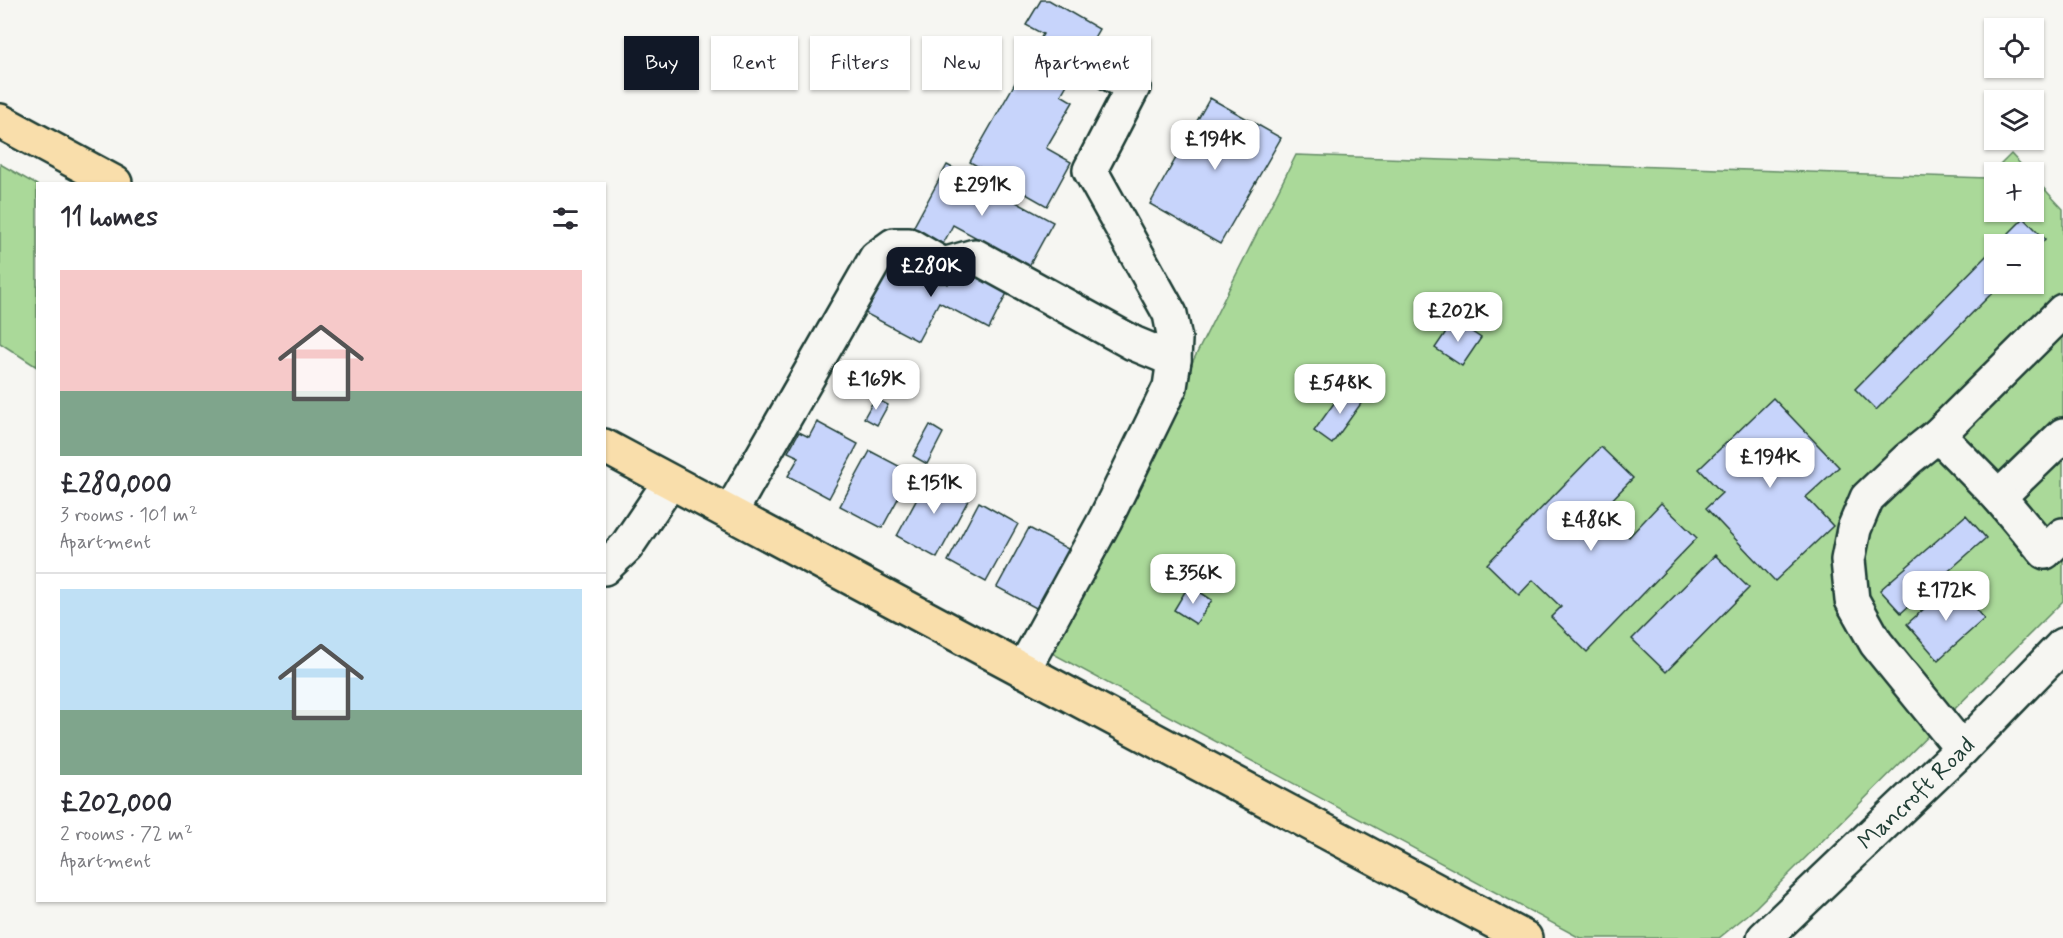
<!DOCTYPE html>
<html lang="en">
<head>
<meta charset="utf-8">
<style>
	body { margin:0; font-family:Mynerve,sans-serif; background:#f2f2f3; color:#2b2b33; height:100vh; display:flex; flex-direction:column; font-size:22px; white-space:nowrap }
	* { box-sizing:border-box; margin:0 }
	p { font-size:20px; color:#7c7c81 }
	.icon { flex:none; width:33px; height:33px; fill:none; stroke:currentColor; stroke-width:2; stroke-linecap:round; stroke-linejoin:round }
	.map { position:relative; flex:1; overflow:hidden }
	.side { position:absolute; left:36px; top:182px; width:570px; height:720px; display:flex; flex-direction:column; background:#fff; border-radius:0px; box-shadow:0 2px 4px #0004 }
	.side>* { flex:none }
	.banner { position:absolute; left:624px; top:36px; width:570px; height:54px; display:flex; gap:12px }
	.buttons { position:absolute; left:1984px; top:18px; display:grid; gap:12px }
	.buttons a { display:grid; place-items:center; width:60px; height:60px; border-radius:0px; background:#fff; box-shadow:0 2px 4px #0004; font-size:30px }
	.price { position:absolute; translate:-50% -51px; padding:0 14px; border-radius:12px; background:#fff; color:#222; font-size:20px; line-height:39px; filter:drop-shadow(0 2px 3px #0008) }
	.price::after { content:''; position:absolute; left:50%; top:36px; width:18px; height:14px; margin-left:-9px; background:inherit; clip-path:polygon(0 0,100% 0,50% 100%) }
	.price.on { background:#111827; color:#fff }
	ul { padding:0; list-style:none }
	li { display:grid; align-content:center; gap:12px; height:318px; padding:0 24px }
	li+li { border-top:2px solid #e1e1e2 }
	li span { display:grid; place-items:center; height:186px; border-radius:0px; color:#555 }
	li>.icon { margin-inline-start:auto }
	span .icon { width:108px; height:108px; fill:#fffc; stroke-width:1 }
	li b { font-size:26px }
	h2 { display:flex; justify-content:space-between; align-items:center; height:72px; padding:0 24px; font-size:26px }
	.tag { padding:0 21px; border-radius:0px; background:#fff; box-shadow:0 2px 4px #0004; font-size:21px; line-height:54px }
	.tag.on { background:#111827; color:#fff }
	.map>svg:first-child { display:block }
	.green { fill:#aad999; stroke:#648b66; stroke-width:1.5; fill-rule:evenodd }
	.building { fill:#c7d4fb; stroke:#1f3d34; stroke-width:1.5 }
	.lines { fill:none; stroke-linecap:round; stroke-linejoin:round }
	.minor-casing { stroke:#1f3d34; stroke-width:38 }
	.major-casing { stroke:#1f3d34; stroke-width:38 }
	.minor { stroke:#f6f6f2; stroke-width:33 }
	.major { stroke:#f9deab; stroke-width:33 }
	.labels { text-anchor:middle; stroke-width:6; stroke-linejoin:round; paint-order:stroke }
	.street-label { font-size:24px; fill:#1f3d34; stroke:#f6f6f2 }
</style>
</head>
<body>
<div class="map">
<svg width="2063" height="938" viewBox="0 0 2063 938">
	<rect width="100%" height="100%" fill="#f6f6f2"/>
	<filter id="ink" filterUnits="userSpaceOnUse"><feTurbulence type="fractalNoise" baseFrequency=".0167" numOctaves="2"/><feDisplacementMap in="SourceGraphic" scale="12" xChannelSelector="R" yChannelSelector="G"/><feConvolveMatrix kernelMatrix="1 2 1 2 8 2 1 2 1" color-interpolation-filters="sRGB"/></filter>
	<g filter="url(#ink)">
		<!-- green -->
		<path class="green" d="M2011 154 2028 172H1995V212H2034V178L2063 209V601L1751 912 1719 938H1580L1048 651 1296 155 1987 178ZM1995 244H2034V284H1995Z
			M0 164 37 185V367L0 343Z"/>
		<!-- building -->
		<path class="building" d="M1041 0H1049L1099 29 1061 95 1073 102 1046 148 1071 162 1047 206 970 162 1043 34 1026 25Z
			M1210 98 1281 138 1220 244 1150 204Z
			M947 165 1053 222 1029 266 953 225 943 244 913 228Z
			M2024 218 2045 239 2034 251V244H1998Z
			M1995 247V284H2001L1876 410 1855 389Z
			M896 256 948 284 958 266 1007 293 989 329 939 302 918 341 865 313Z
			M1454 320 1481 338 1462 366 1435 348Z
			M1347 385 1365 398 1332 444 1314 431Z
			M875 398 888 405 877 425 864 418Z
			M1773 398 1839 467 1806 497 1833 526 1775 581 1706 508 1722 493 1699 469Z
			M817 422 858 444 829 498 788 476 799 457 788 452 799 432 809 437Z
			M930 425 943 433 927 464 913 456Z
			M1601 447 1633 478 1602 510 1629 537 1661 503 1697 538 1587 652 1551 617 1561 607 1533 580 1519 595 1487 564Z
			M870 451 912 473 882 528 840 506Z
			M931 473 971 495 937 558 897 536Z
			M979 502 1018 524 986 582 948 561Z
			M1966 515 1986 538 1901 613 1880 590Z
			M1029 528 1070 550 1038 609 997 587Z
			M1715 555 1749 588 1666 672 1632 639Z
			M1953 583 1984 619 1938 660 1907 624Z
			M1189 585 1212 600 1196 624 1174 610Z"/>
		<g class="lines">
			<defs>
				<g id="minor">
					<path d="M1938 435 1999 497 2063 435"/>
					<path d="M1999 497 2045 552 2063 535"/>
					<path d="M730 513 876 258 894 245H909L943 265 975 256 1133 343 1174 360"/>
					<path d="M604 568 626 547 670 482"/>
					<path d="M1023 670 1105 520 1170 387 1174 360 1175 339 1170 314 1090 170 1133 87 1094 64"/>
					<path d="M1962 749 1876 643 1852 600 1848 560 1854 529 1867 498 1908 459 1938 435 2063 311"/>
					<path id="s1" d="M1764 938 1962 749 2063 645"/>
				</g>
				<path id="major" d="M0 121 115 183
					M604 446 1525 938"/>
			</defs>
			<!-- minor casing -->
			<use href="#minor" class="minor-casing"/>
			<!-- major casing -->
			<use href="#major" class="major-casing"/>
			<!-- minor -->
			<use href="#minor" class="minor"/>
			<!-- major -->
			<use href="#major" class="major"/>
		</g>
	</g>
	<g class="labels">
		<!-- street labels -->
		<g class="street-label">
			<text dy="8" stroke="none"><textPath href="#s1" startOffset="210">Mancroft Road</textPath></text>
		</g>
	</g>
</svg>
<div class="buttons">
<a><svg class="icon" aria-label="locate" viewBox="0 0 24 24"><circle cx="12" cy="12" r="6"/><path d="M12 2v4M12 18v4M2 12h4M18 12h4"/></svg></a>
<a><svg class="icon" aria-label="layers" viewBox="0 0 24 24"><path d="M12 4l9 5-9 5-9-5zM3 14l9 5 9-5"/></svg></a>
<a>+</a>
<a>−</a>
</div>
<b class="price" style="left:1215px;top:171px">£194K</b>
<b class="price" style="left:982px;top:217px">£291K</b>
<b class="price on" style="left:931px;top:298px">£280K</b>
<b class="price" style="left:1458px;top:343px">£202K</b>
<b class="price" style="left:876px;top:411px">£169K</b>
<b class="price" style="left:1340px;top:415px">£548K</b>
<b class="price" style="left:1770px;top:489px">£194K</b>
<b class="price" style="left:934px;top:515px">£151K</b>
<b class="price" style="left:1591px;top:552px">£486K</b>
<b class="price" style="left:1193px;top:605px">£356K</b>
<b class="price" style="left:1946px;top:622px">£172K</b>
<div class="banner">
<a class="tag on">Buy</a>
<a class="tag">Rent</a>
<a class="tag">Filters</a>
<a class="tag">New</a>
<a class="tag">Apartment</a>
</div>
<section class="side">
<h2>11 homes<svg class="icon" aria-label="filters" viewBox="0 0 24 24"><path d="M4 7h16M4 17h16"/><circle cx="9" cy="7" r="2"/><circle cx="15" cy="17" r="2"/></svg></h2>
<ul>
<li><span style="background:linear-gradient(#f6c9c9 65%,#7fa58c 0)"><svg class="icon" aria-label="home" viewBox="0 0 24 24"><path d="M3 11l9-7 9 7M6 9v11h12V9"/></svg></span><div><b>£280,000</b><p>3 rooms · 101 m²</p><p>Apartment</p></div></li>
<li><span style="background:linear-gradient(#bfe0f5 65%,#7fa58c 0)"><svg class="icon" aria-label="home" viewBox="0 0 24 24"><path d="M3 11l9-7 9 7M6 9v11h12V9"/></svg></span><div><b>£202,000</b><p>2 rooms · 72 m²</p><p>Apartment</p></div></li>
</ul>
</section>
</div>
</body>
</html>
